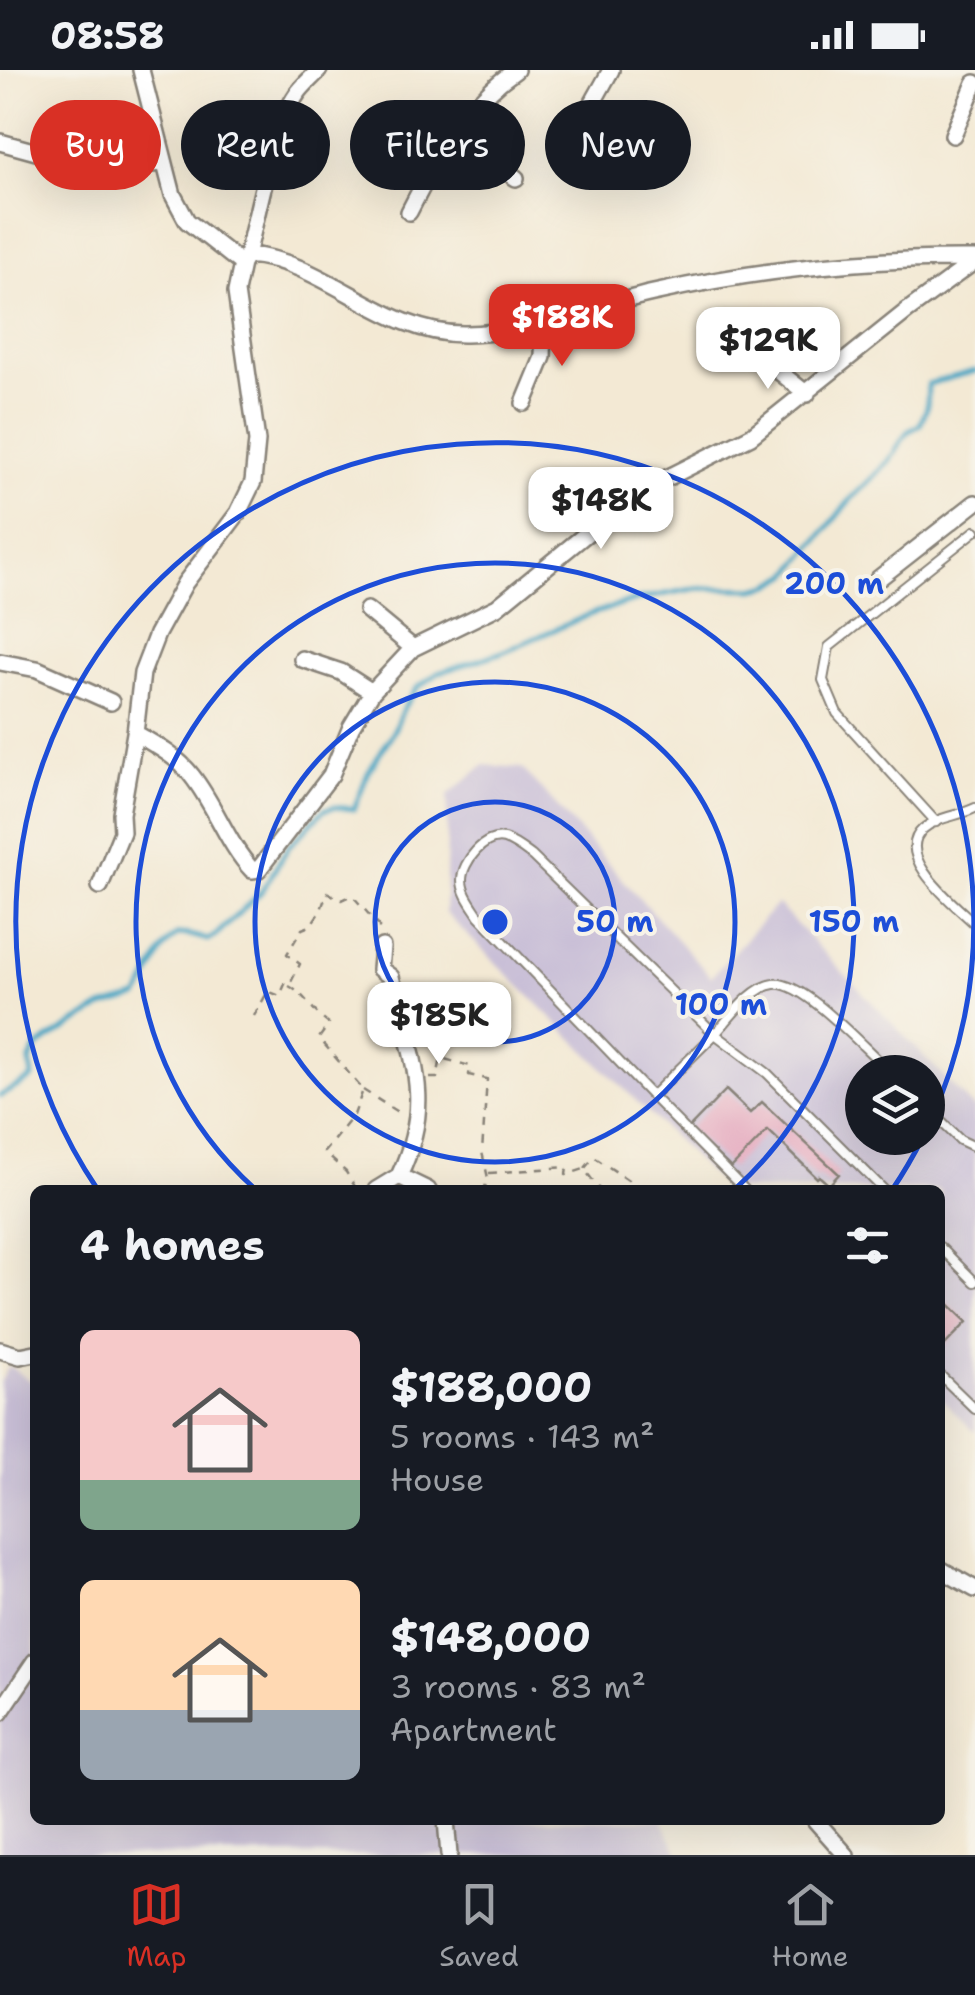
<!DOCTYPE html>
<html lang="en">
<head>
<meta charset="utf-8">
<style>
	body { margin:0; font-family:"Shantell Sans",sans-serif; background:#242831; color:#f1f3f6; height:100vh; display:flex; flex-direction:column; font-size:38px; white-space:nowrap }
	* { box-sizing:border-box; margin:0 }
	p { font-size:32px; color:#9ea1a6 }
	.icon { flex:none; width:55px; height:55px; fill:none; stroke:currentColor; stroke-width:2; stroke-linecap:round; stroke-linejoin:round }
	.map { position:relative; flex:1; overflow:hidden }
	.sheet { position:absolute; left:30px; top:1115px; width:915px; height:640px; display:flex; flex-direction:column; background:#171b24; border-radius:15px; box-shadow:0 10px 40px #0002 }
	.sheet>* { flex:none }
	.hud { position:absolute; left:30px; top:30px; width:915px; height:90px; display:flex; gap:20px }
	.controls { position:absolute; left:845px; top:985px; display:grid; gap:20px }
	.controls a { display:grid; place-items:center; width:100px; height:100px; border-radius:50%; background:#171b24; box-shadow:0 10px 40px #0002; font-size:50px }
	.price { position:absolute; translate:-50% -85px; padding:0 22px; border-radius:20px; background:#fff; color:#222; font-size:32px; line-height:65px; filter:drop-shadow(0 2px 5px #0008) }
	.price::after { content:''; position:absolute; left:50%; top:60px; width:30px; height:22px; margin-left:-15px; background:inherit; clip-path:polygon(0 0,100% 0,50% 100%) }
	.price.current { background:#d93025; color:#fff }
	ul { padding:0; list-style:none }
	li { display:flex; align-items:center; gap:30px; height:250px; padding:0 50px }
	li span { display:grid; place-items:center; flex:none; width:280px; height:200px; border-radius:15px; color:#555 }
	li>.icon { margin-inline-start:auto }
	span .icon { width:120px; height:120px; fill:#fffc; stroke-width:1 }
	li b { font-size:42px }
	h2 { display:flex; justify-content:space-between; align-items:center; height:120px; padding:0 50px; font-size:42px }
	.chip { padding:0 35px; border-radius:45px; background:#171b24; box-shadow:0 10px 40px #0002; font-size:35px; line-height:90px }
	.chip.current { background:#d93025; color:#fff }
	.status { display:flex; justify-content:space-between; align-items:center; height:70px; padding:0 50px; background:#171b24; direction:ltr }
	.status svg { height:28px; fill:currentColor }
	.tabs { display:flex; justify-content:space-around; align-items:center; height:140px; border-top:2px solid #363941; background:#171b24; font-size:28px; color:#9ea1a6 }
	.tabs a { display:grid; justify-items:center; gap:5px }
	.tabs .current { color:#d93025 }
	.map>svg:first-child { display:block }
	.industrial { fill:#c9bfd7; fill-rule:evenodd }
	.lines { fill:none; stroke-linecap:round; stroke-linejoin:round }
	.stream { stroke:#45a6c4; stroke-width:5 }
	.building { fill:#e5abc0 }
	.lane-casing { stroke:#888278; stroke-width:12 }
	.street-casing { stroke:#888278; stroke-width:20 }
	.path { stroke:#888278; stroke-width:2.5; stroke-dasharray:8 8; stroke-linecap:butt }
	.lane { stroke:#fff; stroke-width:8 }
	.street { stroke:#fff; stroke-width:15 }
	.ring { fill:none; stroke:#1d4ed8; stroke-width:5 }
	.centre { fill:#1d4ed8; stroke:#f7f3e8; stroke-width:5 }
	.ring-label { font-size:30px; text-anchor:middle; font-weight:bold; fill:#1d4ed8; stroke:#f7f3e8; stroke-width:8; stroke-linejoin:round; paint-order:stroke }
</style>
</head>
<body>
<div class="status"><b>08:58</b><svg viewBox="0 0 49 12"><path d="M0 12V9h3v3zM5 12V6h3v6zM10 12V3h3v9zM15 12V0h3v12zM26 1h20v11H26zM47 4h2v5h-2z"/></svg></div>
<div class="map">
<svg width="975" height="1785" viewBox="0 0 975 1785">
	<rect width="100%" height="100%" fill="#f7f3e8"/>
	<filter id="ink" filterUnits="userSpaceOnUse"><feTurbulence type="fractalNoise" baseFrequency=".01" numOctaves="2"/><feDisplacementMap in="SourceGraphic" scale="20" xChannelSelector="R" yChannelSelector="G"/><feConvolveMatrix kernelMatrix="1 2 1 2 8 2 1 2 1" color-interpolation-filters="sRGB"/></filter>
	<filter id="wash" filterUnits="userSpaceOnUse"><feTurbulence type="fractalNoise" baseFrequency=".0048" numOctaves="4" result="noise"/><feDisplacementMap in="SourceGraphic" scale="40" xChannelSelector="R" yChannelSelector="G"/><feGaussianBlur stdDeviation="2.25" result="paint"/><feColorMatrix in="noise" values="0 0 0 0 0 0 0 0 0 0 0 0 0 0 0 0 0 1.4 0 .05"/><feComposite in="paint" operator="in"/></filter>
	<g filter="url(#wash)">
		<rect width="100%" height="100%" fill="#f3e9d4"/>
		<!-- industrial -->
		<path class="industrial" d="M484 695 522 698 711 907 777 834 975 1039V1362L940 1328V1120H727L445 843 448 725ZM862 1002H928V1068H862Z
			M9 1296 35 1314V1750H662L680 1785H0V1313Z"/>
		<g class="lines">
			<!-- stream -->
			<path class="stream" d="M0 1026 32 1008 30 990 36 979 49 969 102 937 138 927C150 911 160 874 177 865 184 862 200 868 208 870L216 865 261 822 289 776 324 740 334 737 354 739 368 703 393 662 404 637 417 618 438 603 500 583 591 544 640 529 698 518 754 519 771 515 790 504 851 429 889 391 907 362 920 355 927 337 928 314 975 301"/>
		</g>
		<g id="blocks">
			<!-- building -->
			<path class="building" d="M726 1020 750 1043 762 1032 839 1104 829 1115 819 1106 817 1108 768 1060 731 1098 689 1058Z
				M940 1226 967 1252 940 1280Z"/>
		</g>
	</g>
	<g filter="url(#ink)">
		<use href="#blocks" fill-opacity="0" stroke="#888278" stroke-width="2.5"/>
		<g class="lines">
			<defs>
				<path id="lane" d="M975 738C959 746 937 747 923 759 892 787 957 836 975 854
					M936 752 837 643 823 610 829 577 975 461
					M652 1026 479 846C472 835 462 823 462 810 462 792 485 764 504 769 514 772 524 780 532 786L715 964C729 949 751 917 774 914 804 910 867 982 891 1002
					M928 1039 960 1070 975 1077
					M745 1120 652 1026 715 964 767 1003 884 1120
					M940 1177 975 1212
					M940 1305 975 1339"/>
				<path id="street" d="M141 0 173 125 187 151 242 194
					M587 43 611 0
					M953 65 975 13
					M454 66 516 108
					M0 72 80 94 118 97 163 93
					M369 88 424 113
					M409 142C436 89 466 34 516 0
					M247 185C258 143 273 58 297 24 303 15 312 8 319 0
					M757 284 807 324
					M524 333 543 287 544 252
					M878 509 975 433
					M367 540 413 578
					M302 589 341 602 372 622
					M0 592 37 599 111 632
					M135 663C156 675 178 687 192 706 215 735 227 773 252 800L259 799 331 705 351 657 372 622 413 578 497 537 602 451 649 417 751 366 907 241 975 191
					M100 816 122 762 121 744 135 663 142 603 157 564 185 513 238 443 253 412 257 371 236 222 242 194 247 185C326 190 384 266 466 264 531 263 595 235 658 222 762 199 869 188 975 189
					M382 877 380 899 391 907 394 918C413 991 434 1032 399 1106
					M376 1120 399 1106 428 1120
					M0 1280 20 1286 35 1283
					M940 1499 975 1519
					M0 1643 35 1591
					M446 1750 449 1785
					M815 1750 846 1785"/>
			</defs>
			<!-- lane casing -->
			<use href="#lane" class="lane-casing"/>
			<!-- street casing -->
			<use href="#street" class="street-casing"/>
			<!-- path -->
			<path class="path" d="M289 916C307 926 313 943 329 954L319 968 363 1020 354 1045 324 1082 346 1102 357 1120
				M254 946 268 921 280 926 285 914 289 916 300 894 287 884 302 859 310 856 321 840 327 822 341 830 352 825 379 856V862
				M430 1008H437L441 988 470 996 469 1005 487 1009 482 1082 488 1108 484 1120
				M363 1020 399 1043
				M585 1098 594 1087 643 1120
				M489 1103 567 1097 566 1105 584 1099 600 1120"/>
			<!-- lane -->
			<use href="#lane" class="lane"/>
			<!-- street -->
			<use href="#street" class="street"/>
		</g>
	</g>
	<!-- distance rings -->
	<g class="ring">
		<circle cx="495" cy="852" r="120"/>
		<circle cx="495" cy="852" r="240"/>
		<path d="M255 1119A359 359 0 1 1 735 1119"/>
		<path d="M922 1069A479 479 0 0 1 892 1120M98 1120A479 479 0 1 1 929 1054"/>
	</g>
	<circle cx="495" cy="852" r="15" class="centre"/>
	<g class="ring-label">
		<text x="834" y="524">200 m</text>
		<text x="615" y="862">50 m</text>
		<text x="854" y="862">150 m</text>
		<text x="721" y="945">100 m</text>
	</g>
</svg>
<div class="controls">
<a><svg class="icon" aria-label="layers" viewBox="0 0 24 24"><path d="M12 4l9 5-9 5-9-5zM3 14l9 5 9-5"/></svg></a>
</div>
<b class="price current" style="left:562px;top:299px">$188K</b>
<b class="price" style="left:768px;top:322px">$129K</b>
<b class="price" style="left:601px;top:482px">$148K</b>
<b class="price" style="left:439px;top:997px">$185K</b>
<div class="hud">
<a class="chip current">Buy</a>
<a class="chip">Rent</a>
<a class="chip">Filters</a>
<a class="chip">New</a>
</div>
<section class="sheet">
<h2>4 homes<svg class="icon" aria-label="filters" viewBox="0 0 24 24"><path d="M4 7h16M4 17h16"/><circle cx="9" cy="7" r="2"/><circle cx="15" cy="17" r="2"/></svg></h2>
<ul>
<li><span style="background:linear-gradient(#f6c9c9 75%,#7fa58c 0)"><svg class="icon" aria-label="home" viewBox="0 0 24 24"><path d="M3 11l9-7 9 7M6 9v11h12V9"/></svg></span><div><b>$188,000</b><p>5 rooms · 143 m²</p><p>House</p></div></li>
<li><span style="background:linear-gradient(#ffd9b3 65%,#9aa5b1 0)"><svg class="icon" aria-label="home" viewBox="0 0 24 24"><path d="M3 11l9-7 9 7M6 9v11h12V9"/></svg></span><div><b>$148,000</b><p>3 rooms · 83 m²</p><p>Apartment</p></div></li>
</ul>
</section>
</div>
<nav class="tabs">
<a class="current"><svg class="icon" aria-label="map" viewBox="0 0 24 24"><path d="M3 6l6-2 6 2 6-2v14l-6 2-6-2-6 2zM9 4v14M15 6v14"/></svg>Map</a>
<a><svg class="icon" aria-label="saved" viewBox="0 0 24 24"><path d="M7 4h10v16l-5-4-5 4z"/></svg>Saved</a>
<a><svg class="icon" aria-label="home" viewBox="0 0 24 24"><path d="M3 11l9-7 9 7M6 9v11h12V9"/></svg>Home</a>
</nav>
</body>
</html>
